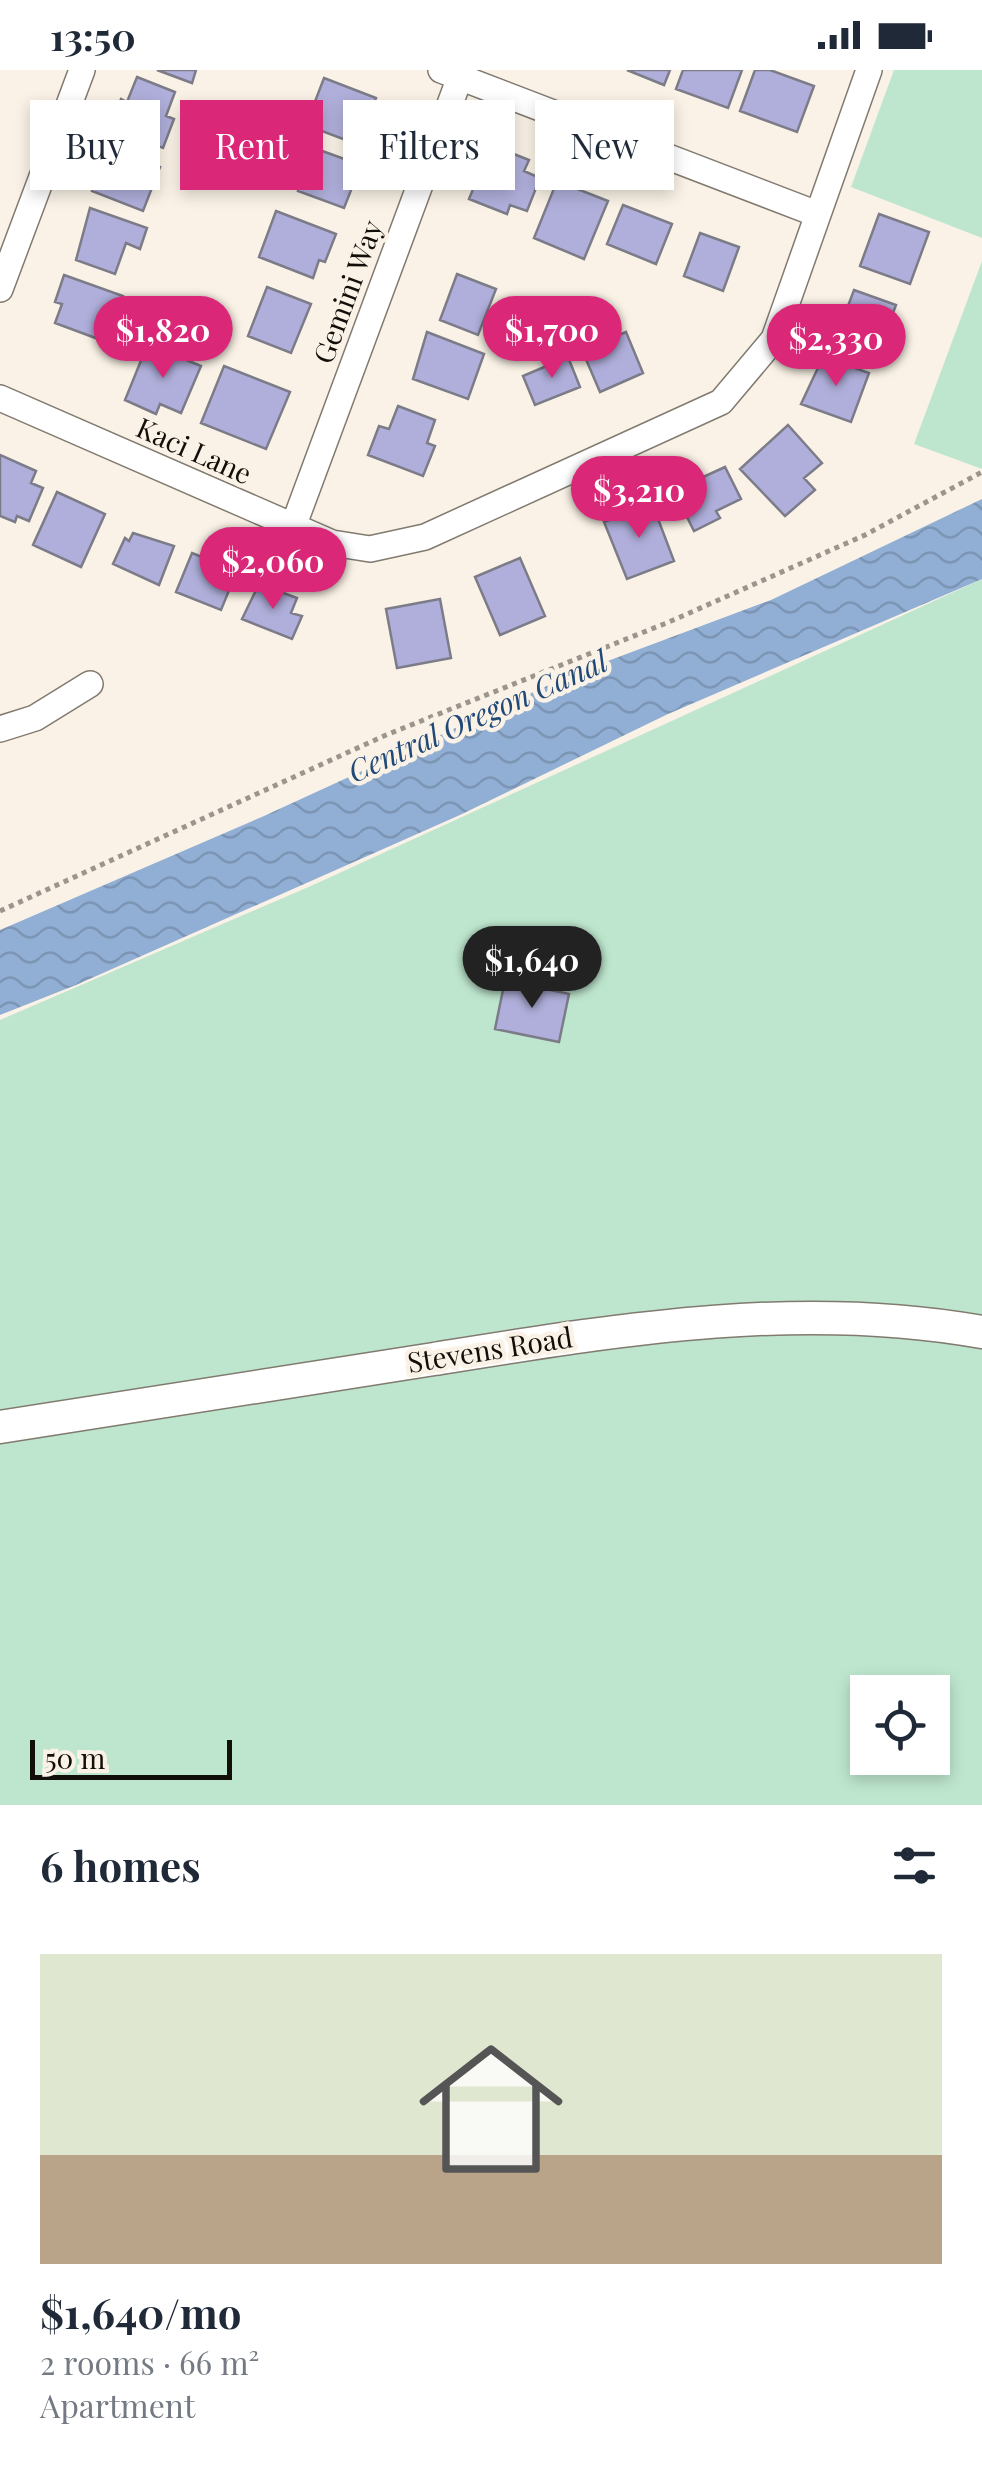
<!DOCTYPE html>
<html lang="en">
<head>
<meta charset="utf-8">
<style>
	body { margin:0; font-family:"Playfair Display",serif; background:#f2f2f3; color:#1f2937; height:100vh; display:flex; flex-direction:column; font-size:38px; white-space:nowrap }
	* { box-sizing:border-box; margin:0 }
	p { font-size:32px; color:#747a83 }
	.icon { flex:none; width:55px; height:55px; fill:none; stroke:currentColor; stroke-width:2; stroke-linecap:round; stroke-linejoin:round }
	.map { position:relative; height:1735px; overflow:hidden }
	.details { display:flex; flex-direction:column; background:#fff; flex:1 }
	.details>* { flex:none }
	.banner { position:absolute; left:30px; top:30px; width:922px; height:90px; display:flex; gap:20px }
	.tools { position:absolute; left:850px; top:1605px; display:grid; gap:20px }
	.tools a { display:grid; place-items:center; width:100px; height:100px; border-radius:0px; background:#fff; box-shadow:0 5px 15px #0003; font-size:50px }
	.scale { position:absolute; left:30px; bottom:25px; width:202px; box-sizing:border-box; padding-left:10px; border:5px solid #120f0b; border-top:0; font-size:28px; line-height:35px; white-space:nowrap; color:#120f0b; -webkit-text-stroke:8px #faf2e6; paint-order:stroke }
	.price { position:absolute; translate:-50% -85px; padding:0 22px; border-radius:35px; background:#db2777; color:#fff; font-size:32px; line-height:65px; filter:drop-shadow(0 2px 5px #0008) }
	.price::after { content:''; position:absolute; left:50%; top:60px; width:30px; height:22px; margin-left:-15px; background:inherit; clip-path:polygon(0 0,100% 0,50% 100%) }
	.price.current { background:#222; color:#fff }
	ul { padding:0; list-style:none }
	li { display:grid; align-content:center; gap:20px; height:530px; padding:0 40px }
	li+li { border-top:2px solid #e0e1e3 }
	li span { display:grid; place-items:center; height:310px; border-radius:0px; color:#555 }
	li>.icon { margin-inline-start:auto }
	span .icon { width:180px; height:180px; fill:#fffc; stroke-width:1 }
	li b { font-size:42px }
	h2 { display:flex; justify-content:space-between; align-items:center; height:120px; padding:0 40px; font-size:42px }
	.chip { padding:0 35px; border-radius:0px; background:#fff; box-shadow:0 5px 15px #0003; font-size:35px; line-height:90px }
	.chip.current { background:#db2777; color:#fff }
	.status { display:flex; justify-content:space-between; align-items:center; height:70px; padding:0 50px; background:#fff; direction:ltr }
	.status svg { height:28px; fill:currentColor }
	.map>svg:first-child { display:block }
	.green { fill:#bee6ce; fill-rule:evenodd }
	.water { fill:url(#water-waves) }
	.building { fill:#b0afdb; stroke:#7c7c88; stroke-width:2.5 }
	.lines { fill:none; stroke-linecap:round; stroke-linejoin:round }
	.street-casing { stroke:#817a6f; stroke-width:28 }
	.secondary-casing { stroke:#817a6f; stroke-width:35 }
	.path { stroke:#9b958d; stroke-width:5; stroke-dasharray:5 5; stroke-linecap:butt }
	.street { stroke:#fff; stroke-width:25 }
	.secondary { stroke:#fff; stroke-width:32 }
	.labels { text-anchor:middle; stroke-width:9; stroke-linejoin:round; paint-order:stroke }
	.street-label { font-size:28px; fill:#120f0b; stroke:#faf2e6 }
	.water-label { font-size:30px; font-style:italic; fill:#204978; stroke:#faf2e6 }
</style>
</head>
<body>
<div class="status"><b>13:50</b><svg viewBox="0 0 49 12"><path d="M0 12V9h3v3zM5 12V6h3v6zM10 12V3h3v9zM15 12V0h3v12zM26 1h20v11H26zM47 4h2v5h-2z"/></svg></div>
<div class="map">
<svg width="982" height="1735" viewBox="0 0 982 1735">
	<defs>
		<pattern id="water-waves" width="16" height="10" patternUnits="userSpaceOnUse" patternTransform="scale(2.5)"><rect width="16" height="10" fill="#91afd4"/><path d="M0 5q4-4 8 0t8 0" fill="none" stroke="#7c95b5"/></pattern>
	</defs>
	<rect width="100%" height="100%" fill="#faf2e6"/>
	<!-- green -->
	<path class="green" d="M894 0H982V168L851 117Z
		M982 191V399L914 374Z
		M982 509V1735H0V950L313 815ZM868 1622H932V1688H868Z"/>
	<!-- water -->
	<path class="water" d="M982 429V509L668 644 460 745 76 915 0 945V860L264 746 573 604 771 530Z"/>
	<!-- building -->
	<path class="building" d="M157 0H196L192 13Z
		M627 0H670L664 15Z
		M683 0H742L728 38 676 19Z
		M755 0H770L814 16 797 62 740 41Z
		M137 7 175 22 166 46 174 49 163 78 110 58 121 29 127 32Z
		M324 8 376 28 368 48 374 51 364 77 306 55Z
		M491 75 529 90 524 101 540 108 527 141 510 135 507 144 469 129Z
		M109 77 160 97 143 141 92 121Z
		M314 78 361 95 344 138 298 121Z
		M557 111 608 131 584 189 534 168Z
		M623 135 672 154 656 194 607 174Z
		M90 138 147 158 140 179 126 173 115 204 76 190Z
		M276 141 336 164 325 192 319 190 313 208 259 187Z
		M879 144 929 162 910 214 860 196Z
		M700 163 739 177 723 221 684 206Z
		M457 204 496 219 478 265 440 250Z
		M64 205 123 226 109 273 55 253 62 234 55 232Z
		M267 217 311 234 291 283 248 266Z
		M854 220 896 235 878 283 836 268Z
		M427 262 484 284 468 329 413 309Z
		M626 262 643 303 600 322 582 280Z
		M152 276 201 296 181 343 160 334 156 344 125 330 144 283 149 285Z
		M568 287 580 317 535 335 523 306Z
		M823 287 869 303 851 352 801 334Z
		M224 296 290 322 266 379 201 353Z
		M398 336 435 350 427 373 435 376 423 406 368 385 379 356 389 359Z
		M788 355 822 393 804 408 815 420 785 446 740 399Z
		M0 385 36 401 31 413 43 418 29 451 17 446 15 452 0 446Z
		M695 396 701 408 725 397 741 429 716 441 720 448 694 461 668 409Z
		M57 422 105 444 81 497 33 475Z
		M652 433 674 491 627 509 604 452Z
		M133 463 174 476 159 515 113 494 125 468 129 471Z
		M192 483 237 501 221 540 176 522Z
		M520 488 545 546 500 565 475 507Z
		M259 514 297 528 291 543 302 546 292 569 242 549Z
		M440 529 451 588 397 598 386 539Z
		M505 910 569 924 559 972 495 959Z"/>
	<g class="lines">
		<defs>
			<path id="street" d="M441 0 817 144
				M0 219 82 0
				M0 328 332 473 370 479 425 467 721 332 774 269 869 0
				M293 457 460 7
				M0 659 35 648 90 614"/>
			<path id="secondary" d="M0 1357C144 1334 289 1312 434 1289 616 1260 798 1229 982 1262"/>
		</defs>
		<!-- street casing -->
		<use href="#street" class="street-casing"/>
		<!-- secondary casing -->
		<use href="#secondary" class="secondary-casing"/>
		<!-- path -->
		<path class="path" d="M0 841 386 665 669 552 865 465 982 402"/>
		<!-- street -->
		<use href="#street" class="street"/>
		<!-- secondary -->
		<use href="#secondary" class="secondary"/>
	</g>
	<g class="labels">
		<!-- street labels -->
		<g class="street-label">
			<text transform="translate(348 222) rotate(-70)" y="10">Gemini Way</text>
			<text transform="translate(194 381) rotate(24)" y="10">Kaci Lane</text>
			<text transform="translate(490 1280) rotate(-9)" y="10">Stevens Road</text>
		</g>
		<!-- water labels -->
		<g class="water-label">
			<text transform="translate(478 647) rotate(-24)" y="10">Central Oregon Canal</text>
		</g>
	</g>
</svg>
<div class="tools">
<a><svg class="icon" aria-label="locate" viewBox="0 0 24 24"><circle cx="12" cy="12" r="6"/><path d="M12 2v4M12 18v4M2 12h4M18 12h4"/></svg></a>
</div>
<div class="scale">50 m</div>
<b class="price" style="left:163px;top:311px">$1,820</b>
<b class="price" style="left:552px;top:311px">$1,700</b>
<b class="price" style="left:836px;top:319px">$2,330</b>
<b class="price" style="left:639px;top:471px">$3,210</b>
<b class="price" style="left:273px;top:542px">$2,060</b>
<b class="price current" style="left:532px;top:941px">$1,640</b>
<div class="banner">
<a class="chip">Buy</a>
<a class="chip current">Rent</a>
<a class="chip">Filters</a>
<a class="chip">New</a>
</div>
</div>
<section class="details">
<h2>6 homes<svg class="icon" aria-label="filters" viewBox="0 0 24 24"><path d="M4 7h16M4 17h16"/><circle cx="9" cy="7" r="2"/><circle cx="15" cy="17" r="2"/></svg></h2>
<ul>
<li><span style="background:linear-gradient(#dfe7d0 65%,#b9a48a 0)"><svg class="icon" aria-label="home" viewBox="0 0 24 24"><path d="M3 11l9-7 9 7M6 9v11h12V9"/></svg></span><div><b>$1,640/mo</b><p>2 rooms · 66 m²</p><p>Apartment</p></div></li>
</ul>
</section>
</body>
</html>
